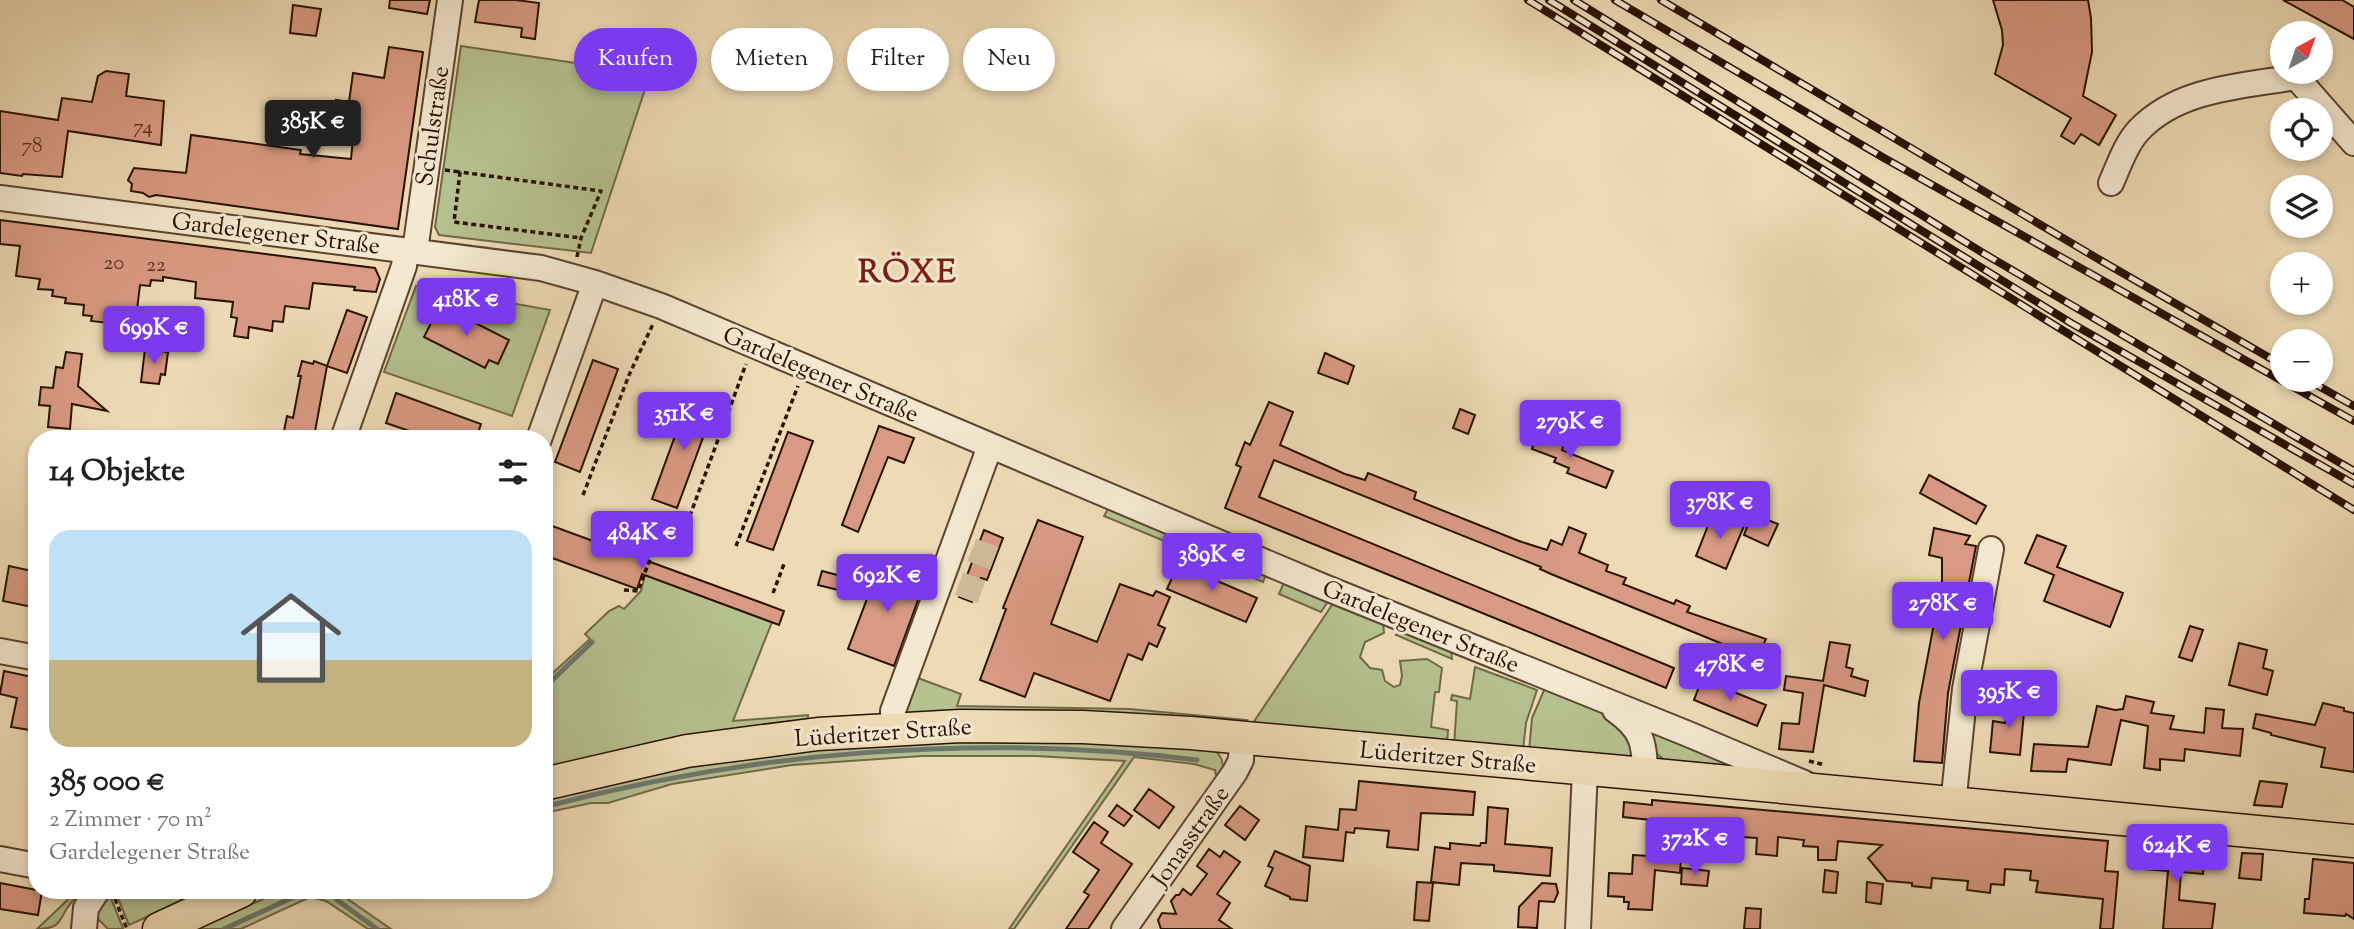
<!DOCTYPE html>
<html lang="de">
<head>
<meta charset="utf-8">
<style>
	body { margin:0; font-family:"Sorts Mill Goudy",serif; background:#f6f6f6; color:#202124; height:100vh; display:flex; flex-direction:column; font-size:26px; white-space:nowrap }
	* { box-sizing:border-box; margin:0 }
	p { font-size:23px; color:#757577 }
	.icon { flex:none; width:38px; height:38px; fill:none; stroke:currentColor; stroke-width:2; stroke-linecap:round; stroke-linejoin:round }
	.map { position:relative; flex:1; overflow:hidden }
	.side { position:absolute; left:28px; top:430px; width:525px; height:469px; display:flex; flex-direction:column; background:#fff; border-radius:28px; box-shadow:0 4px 10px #0003 }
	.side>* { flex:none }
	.guide { position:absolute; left:574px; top:28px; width:665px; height:63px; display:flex; gap:14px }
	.needle { width:46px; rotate:40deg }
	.fabs { position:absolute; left:2270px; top:21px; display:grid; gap:14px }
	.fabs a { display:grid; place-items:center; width:63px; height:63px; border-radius:50%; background:#fff; box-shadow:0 4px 10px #0003; font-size:35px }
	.price { position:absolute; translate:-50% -60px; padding:0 16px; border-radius:7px; background:#7c3aed; color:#fff; font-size:23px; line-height:46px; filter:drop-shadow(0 2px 4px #0008) }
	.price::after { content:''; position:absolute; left:50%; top:42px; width:21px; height:16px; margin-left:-10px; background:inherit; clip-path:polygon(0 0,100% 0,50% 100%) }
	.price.active { background:#222; color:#fff }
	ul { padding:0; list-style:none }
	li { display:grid; align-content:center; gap:14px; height:371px; padding:0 21px }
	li+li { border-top:2px solid #e0e0e0 }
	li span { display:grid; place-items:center; height:217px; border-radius:21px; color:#555 }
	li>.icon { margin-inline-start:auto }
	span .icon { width:126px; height:126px; fill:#fffc; stroke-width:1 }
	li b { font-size:30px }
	h2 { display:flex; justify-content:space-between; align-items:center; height:84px; padding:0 21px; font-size:30px }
	.pill { padding:0 24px; border-radius:32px; background:#fff; box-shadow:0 4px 10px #0003; font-size:24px; line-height:63px }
	.pill.active { background:#7c3aed; color:#fff }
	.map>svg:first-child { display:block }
	.green { fill:#b6c190; stroke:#706948; stroke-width:2 }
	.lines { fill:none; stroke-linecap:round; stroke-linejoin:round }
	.stream { stroke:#6d766d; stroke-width:5 }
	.building { fill:#d99a83; stroke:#291101; stroke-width:2 }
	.minor-tunnel { stroke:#d0bd9b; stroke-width:24; stroke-dasharray:24 12; stroke-linecap:butt }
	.minor-casing { stroke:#5a442e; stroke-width:28 }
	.major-casing { stroke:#291101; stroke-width:35 }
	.path { stroke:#291101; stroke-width:3.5; stroke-dasharray:5 3.5; stroke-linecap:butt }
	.minor { stroke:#f4e8d0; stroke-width:24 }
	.major { stroke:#eedbb6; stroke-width:32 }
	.rail-casing { stroke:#291101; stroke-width:8 }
	.rail { stroke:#f4e8d0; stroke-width:5; stroke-dasharray:16; stroke-linecap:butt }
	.labels { text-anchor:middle; stroke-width:6; stroke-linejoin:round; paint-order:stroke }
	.number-label { font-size:21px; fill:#532 }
	.street-label { font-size:24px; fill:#291101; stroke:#f4e8d0 }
	.district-label { font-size:32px; font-weight:bold; letter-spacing:2px; fill:#7a1f14; stroke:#f4e8d0 }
</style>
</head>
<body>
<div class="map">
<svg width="2354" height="929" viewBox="0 0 2354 929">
	<rect width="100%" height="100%" fill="#eedbb6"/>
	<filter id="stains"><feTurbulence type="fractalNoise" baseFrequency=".00286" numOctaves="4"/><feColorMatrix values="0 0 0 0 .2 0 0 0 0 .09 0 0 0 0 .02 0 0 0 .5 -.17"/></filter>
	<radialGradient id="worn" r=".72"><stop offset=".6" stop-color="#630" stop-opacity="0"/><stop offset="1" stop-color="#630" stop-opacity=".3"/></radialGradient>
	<!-- green -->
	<path class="green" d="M461 46 650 74 591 253 439 235 435 227Z
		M416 286 550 310 512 416 384 372Z
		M1108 509 1202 546 1198 555 1104 516Z
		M1210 550 1266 574 1263 582 1206 558Z
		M645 575 772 622 733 721 808 715V727L544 772V681L590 639 585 634 609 611 619 606 624 609 641 591Z
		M1284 582 1329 600 1321 612 1279 594Z
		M1334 602 1383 623 1384 633 1365 642 1360 657 1370 668 1382 670 1385 681 1394 687 1400 685 1402 676 1400 661 1427 659 1442 668 1439 692H1435L1431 727 1448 730 1447 745 1249 729Z
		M1402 630 1451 650 1452 659 1396 635Z
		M1475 667 1537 690 1526 723 1523 750 1454 746 1457 701 1451 700 1452 695 1470 699Z
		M918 678 961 694 957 706 1130 709 1247 720 1242 727 907 714 902 709Z
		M1545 688 1607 715 1628 734 1633 753 1629 757 1529 751 1532 718Z
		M1644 728 1737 762V769L1667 762 1657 754Z
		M1035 739 1214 750C1224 757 1224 767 1222 777L1216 776 1215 770 1194 764 1134 757 1014 929H1009L1125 761 1036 756H922L792 765 672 784 608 803H591L544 813V797L666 769 859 744Z
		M77 891H82C78 895 74 899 70 904 58 920 62 929 37 929Z
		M115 891H205L129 925Z
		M281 891H336L391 929H368L326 901 310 897 241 929H196Z
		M110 896 123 928 121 929H108L96 917 101 897 106 901Z"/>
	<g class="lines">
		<!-- stream -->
		<path class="stream" d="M544 688 592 642
			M544 807C757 751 979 733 1197 760
			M337 900 377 929
			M224 929 307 891"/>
	</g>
	<!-- building -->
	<path class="building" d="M390 0H430L427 14 389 8Z
		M479 0H516L539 3 535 39 521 37 522 28 475 22Z
		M1993 0H2088L2091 18 2092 52 2083 96 2116 115 2099 145 2081 134 2074 144 2061 136 2071 118 1995 74 2003 45 2002 30Z
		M2283 0H2342L2354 7V39Z
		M293 5 321 9 316 36 290 33Z
		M389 47 423 52 398 229 156 195 149 197 143 193 131 191 132 184 128 180 134 168 186 173 191 135 301 150 300 154 351 159 354 129 331 126 336 100 349 102 353 73 384 78Z
		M106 71 129 74 126 96 164 101 161 145 68 131 62 177 23 174 22 176 0 173V111L58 120 62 98 92 102 98 76Z
		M0 220 375 268 380 279 376 292 354 290 355 287 313 283 309 309 285 306 283 322 273 321 272 331 249 327 248 338 234 336 237 318 231 317 233 302 195 298 196 282 163 277V281L151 280 150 286 140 285 135 326 91 321 92 316 83 315 84 305 65 303 66 298 52 296 53 290 38 289 40 279 16 276 20 246 0 244Z
		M440 305 509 340 498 364 489 360 485 368 424 337Z
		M347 310 367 317 347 373 327 366 314 437 284 431 287 416 293 418 301 376H298L302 361 313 364 314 361 327 366Z
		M145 349 168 352 165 375 161 374 159 384 141 382Z
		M66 352 82 354 78 386 107 411 72 404 70 429 48 427 50 406 39 405 41 387 53 388 56 367 63 368Z
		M1325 353 1354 366 1348 384 1318 373Z
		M593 360 618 369 580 472 555 462Z
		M396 393 481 424 476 439H433L386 423Z
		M690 395 715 405 677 508 652 499Z
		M1269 402 1293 412 1280 445 1345 474 1365 480 1368 473 1416 492 1414 499 1519 541 1547 550 1551 540 1562 545 1569 527 1586 534 1579 553 1608 565 1606 571 1626 578 1623 584 1674 604 1676 600 1690 606 1687 612 1766 639 1763 645 1780 652 1774 665 1551 574 1540 569 1541 567 1274 460 1259 497 1674 668 1666 688 1225 508 1241 467 1236 465 1245 442 1250 445Z
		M1460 409 1475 415 1468 434 1453 428Z
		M879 426 914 438 904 463 888 457 858 532 842 525Z
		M1535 429 1565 442 1562 450 1613 471 1606 488 1567 473 1569 468 1554 462 1556 458 1532 449 1533 446 1528 444Z
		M788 432 813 441 773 550 747 541Z
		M1929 475 1986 506 1976 524 1920 493Z
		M1713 513 1744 526 1726 569 1696 556Z
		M1763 518 1778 524 1768 546 1744 535 1750 519 1761 523Z
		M1038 520 1083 537 1051 624 1097 642 1120 584 1153 596 1156 591 1170 597 1158 625 1165 628 1157 647 1149 643 1142 660 1128 654 1110 701 1034 673 1025 697 980 680 1006 609 1003 608Z
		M544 523 784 611 779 625 642 574 637 589 544 555Z
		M1934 528 1970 536 1965 544 1976 546 1948 693 1942 763 1914 761 1919 703 1942 581V558L1929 555Z
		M984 530 1003 538 987 580 981 578 972 602 959 597Z
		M2037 535 2066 546 2057 567 2123 593 2110 627 2044 601 2054 575 2025 563Z
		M881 562 926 578 894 666 848 649Z
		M1178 564 1257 598 1246 622 1167 589Z
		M9 566 37 572V608L3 601Z
		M822 571 845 577 842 591 818 585Z
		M2190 626 2203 630 2192 661 2179 657Z
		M1830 642 1850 645 1846 667 1853 669 1851 676 1868 681 1865 696 1824 685 1813 752 1779 749 1782 723 1799 724 1803 693 1784 690 1786 676 1823 681Z
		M2239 643 2267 650 2263 668 2273 671 2267 695 2229 685Z
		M4 671 37 678 30 730 11 727 17 698 0 694Z
		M1702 679 1766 705 1757 726 1694 700Z
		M2126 696 2154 702 2151 713 2174 716 2170 729 2204 733 2206 708 2224 710 2222 728 2243 729 2240 756 2185 749 2184 761 2160 759V770L2144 768 2148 726 2121 720 2111 765 2068 759 2066 772 2031 771 2034 744 2088 747 2097 706 2115 710 2123 709Z
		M2008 698 2025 701 2020 755 1990 752 1993 721 2005 723Z
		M2323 703 2344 708V711L2354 713V772L2321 767 2325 748 2271 735V733L2253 728 2256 714 2315 725Z
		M1359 781 1475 792 1473 815 1421 813 1418 850 1387 847 1389 831 1355 828 1354 833 1346 832 1343 861 1303 857 1306 826 1338 830 1340 809 1356 810Z
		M2260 781 2287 784 2282 807 2254 805Z
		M1149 789 1174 807 1159 828 1134 810Z
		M1652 800 2108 841 2105 871 2118 872 2113 929H2100L2103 899 2036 892 2038 881 2030 880 2031 871 2005 869 2004 885 1991 884 1990 893 1967 890 1968 881 1932 878 1931 888 1912 886V883L1887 881 1868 858 1882 845 1838 841 1836 860H1818V847L1803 846 1804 840 1778 837 1777 856 1756 854 1757 838 1674 833 1668 820 1648 842 1651 820 1623 817 1624 802 1652 805Z
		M1117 805 1132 816 1124 826 1109 816Z
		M1240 806 1259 820 1245 840 1225 825Z
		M1488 807 1508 809 1505 844 1552 848 1550 876 1494 871V865L1461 863 1459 885 1431 882 1435 847 1450 849V843L1480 846 1481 843H1486Z
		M1094 822 1108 832 1101 843 1132 864 1088 929H1066L1089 895 1084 892 1099 870 1073 852Z
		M2135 843 2205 850 2203 874 2181 872 2179 900 2215 904 2212 929H2163L2168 871 2132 868Z
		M1209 849 1220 857 1224 851 1240 862 1217 894 1230 903 1219 920 1232 929H1161L1158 920 1162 913 1176 914 1171 901 1176 895H1179L1183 889 1191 895 1207 874 1197 866Z
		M1275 851 1310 866 1307 901 1290 899V897L1265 886 1273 868 1268 866Z
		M2242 853 2263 854 2261 880 2239 878Z
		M1633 855 1681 858 1680 873 1655 870 1652 910 1628 909 1629 902H1624V897L1608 896 1609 873 1632 874Z
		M2313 859 2354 863V919L2346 914 2345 916 2304 913 2305 899H2309Z
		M1682 868 1709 871 1707 886 1681 884Z
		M1825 870 1838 872 1836 893 1823 892Z
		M1417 882 1433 883 1429 921 1414 920Z
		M1867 882 1883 884 1881 904 1866 902Z
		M0 883 42 891 38 915 0 909Z
		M1542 883 1556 884 1558 893 1554 902 1539 901 1537 928 1518 927 1519 907Z
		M1746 908 1761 909 1760 929H1744Z"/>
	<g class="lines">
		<!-- minor-tunnel -->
		<path class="minor-tunnel" d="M966 599 991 533"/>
		<defs>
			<path id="minor" d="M2111 183C2119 165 2126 144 2139 130 2179 88 2243 86 2296 77L2354 143
				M0 198 541 268 595 283 661 306 1324 587 1688 734 1804 783
				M415 251 450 0
				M343 439 404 266 406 250
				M539 439 595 283
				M0 651 37 658
				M1615 710C1642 729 1645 743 1645 774
				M893 728V711L990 446
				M1953 805 1965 689 1991 549
				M0 859 37 866
				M84 929 86 908 97 891
				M1124 929 1235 772 1241 760 1242 738
				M1578 929 1585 769"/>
			<path id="major" d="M544 784 687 751 818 734 960 726 1083 727 1191 733 1645 774 2354 841
				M159 929 241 891"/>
		</defs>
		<!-- minor casing -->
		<use href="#minor" class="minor-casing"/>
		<!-- major casing -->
		<use href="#major" class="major-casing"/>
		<!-- path -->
		<path class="path" d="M445 170 460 172
			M577 257 581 238 601 191 460 172 454 222 581 238
			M583 495 629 375 653 324
			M736 546 798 386
			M675 556 746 364
			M624 590 638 591 653 551
			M773 593 784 564
			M1809 761 1825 765
			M115 899 127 929"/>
		<!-- minor -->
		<use href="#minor" class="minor"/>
		<!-- major -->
		<use href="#major" class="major"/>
		<defs>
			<path id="rail" d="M1528 0 2354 510
				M1549 0 2071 323 2354 484
				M1574 0 1983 253 2354 471
				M1615 0 1884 158 2354 421
				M1661 0 2100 260 2282 365
				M2308 380 2354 406"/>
		</defs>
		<!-- rail casing -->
		<use href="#rail" class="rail-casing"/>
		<!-- rail -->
		<use href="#rail" class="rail"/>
	</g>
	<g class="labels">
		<!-- number labels -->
		<g class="number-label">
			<text x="143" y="133">74</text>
			<text x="32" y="152">78</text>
			<text x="114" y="269">20</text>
			<text x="156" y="271">22</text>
		</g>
		<!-- street labels -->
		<g class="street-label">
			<text transform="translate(432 126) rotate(-82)" y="8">Schulstraße</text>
			<text transform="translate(276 233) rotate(7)" y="8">Gardelegener Straße</text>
			<text transform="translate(821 374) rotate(23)" y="8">Gardelegener Straße</text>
			<text transform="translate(1421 626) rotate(22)" y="8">Gardelegener Straße</text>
			<text transform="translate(883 732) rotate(-4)" y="8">Lüderitzer Straße</text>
			<text transform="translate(1448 757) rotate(5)" y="8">Lüderitzer Straße</text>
			<text transform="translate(1190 836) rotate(-55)" y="8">Jonasstraße</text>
		</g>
		<!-- district labels -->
		<g class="district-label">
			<text x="908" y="282">RÖXE</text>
		</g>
	</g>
	<rect width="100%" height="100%" filter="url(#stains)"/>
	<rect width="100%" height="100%" fill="url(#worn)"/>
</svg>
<div class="fabs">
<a><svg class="needle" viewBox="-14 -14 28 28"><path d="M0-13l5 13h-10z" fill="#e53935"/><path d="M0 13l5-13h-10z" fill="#757577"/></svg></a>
<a><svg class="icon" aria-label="locate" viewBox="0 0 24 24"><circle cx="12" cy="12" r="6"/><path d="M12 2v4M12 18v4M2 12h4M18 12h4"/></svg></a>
<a><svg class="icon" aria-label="layers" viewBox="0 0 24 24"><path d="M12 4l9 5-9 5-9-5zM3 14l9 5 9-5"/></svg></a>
<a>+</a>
<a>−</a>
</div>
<b class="price active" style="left:313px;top:160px">385K €</b>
<b class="price" style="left:466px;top:338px">418K €</b>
<b class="price" style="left:154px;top:366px">699K €</b>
<b class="price" style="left:684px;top:452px">351K €</b>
<b class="price" style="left:1570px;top:460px">279K €</b>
<b class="price" style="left:1720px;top:541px">378K €</b>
<b class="price" style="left:642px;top:571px">484K €</b>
<b class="price" style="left:1212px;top:593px">389K €</b>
<b class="price" style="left:887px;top:614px">692K €</b>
<b class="price" style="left:1943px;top:642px">278K €</b>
<b class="price" style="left:1730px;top:703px">478K €</b>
<b class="price" style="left:2009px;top:730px">395K €</b>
<b class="price" style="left:1695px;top:877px">372K €</b>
<b class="price" style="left:2177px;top:884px">624K €</b>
<div class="guide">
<a class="pill active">Kaufen</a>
<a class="pill">Mieten</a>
<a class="pill">Filter</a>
<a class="pill">Neu</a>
</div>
<section class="side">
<h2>14 Objekte<svg class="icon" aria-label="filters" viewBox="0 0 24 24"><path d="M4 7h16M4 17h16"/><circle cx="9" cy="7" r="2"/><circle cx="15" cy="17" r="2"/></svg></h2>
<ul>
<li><span style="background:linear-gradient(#bfe0f5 60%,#c2b280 0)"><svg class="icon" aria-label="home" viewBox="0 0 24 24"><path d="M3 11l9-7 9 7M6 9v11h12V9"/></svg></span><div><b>385 000 €</b><p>2 Zimmer · 70 m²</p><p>Gardelegener Straße</p></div></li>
</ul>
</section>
</div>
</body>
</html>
